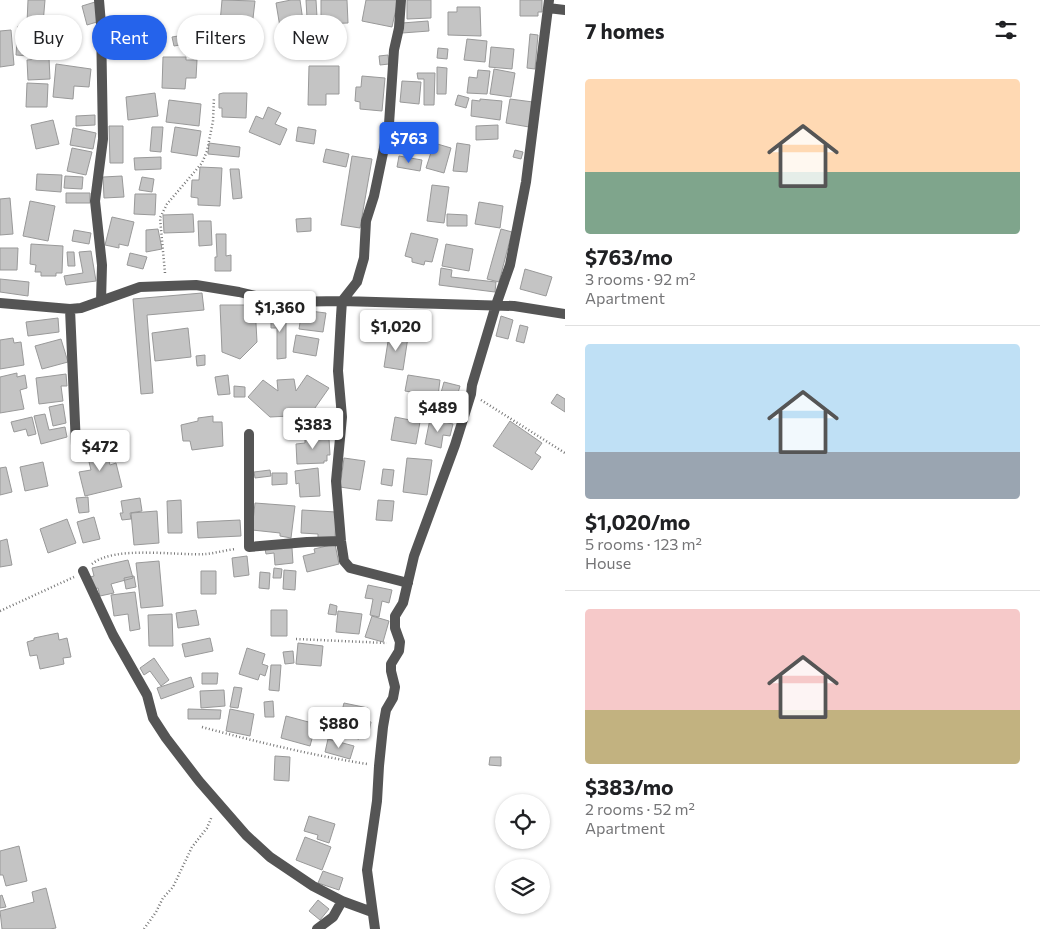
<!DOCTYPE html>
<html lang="en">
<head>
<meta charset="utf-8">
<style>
	body { margin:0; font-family:Commissioner,sans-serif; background:#f6f6f6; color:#202124; height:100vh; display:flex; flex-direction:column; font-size:19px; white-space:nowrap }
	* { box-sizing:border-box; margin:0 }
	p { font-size:16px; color:#757577 }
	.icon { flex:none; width:28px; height:28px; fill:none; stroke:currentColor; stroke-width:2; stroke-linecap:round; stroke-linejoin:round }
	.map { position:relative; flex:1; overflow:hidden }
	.side { display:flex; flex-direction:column; background:#fff; width:475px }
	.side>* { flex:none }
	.guide { position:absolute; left:15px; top:15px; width:475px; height:45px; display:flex; gap:10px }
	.buttons { position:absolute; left:495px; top:794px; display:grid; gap:10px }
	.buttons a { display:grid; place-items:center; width:55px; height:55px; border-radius:50%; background:#fff; box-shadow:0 1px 4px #0004; font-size:25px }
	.price { position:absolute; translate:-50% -42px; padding:0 11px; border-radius:5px; background:#fff; color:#222; font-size:16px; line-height:32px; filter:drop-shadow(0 1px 2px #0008) }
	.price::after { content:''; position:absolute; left:50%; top:30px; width:15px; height:11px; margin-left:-8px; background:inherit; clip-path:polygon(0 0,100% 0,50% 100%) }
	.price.on { background:#2563eb; color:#fff }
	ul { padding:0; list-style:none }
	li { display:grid; align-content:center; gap:10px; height:265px; padding:0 20px }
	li+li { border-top:1px solid #e0e0e0 }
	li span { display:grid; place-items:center; height:155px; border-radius:5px; color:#555 }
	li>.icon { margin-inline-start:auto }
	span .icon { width:90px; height:90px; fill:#fffc; stroke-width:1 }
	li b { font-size:21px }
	h2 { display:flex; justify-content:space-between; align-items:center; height:60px; padding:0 20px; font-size:21px }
	.chip { padding:0 18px; border-radius:22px; background:#fff; box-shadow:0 1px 4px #0004; font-size:18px; line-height:45px }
	.chip.on { background:#2563eb; color:#fff }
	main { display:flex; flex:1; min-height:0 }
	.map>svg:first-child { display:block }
	.building { fill:#c4c4c4; stroke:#999 }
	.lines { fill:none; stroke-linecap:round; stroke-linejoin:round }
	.path { stroke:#777; stroke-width:2.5; stroke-dasharray:1 2.5; stroke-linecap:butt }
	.street { stroke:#555; stroke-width:10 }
</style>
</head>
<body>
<main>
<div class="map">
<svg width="565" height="929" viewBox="0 0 565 929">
	<rect width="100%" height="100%" fill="#fff"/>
	<!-- building -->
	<path class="building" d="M28 0H45L43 24 27 23Z
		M222 0 255 1 252 27 220 23Z
		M291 0H300L305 35 282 39 276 3Z
		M306 0H316L317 17 307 18Z
		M321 0H347L348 23 321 24Z
		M366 0H398L392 27 362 21Z
		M407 0H431V18L407 19Z
		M520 0H542V12H538V16H520Z
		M95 2 100 21 87 25 82 6Z
		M457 7H480L481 36 448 35V12H457Z
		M428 21 429 31 402 33V23Z
		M18 26 42 28 40 57 16 55Z
		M11 30 14 65 0 67V31Z
		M312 30 342 32 340 53 311 52V41H305V32H311Z
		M530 34 538 35 535 69 527 68Z
		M184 35 186 44 174 46 172 37Z
		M467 39 487 41 485 62 464 60Z
		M491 47 514 49 512 69 489 67Z
		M438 48 448 49 447 59 437 58Z
		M388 55 389 64 380 65 379 56Z
		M163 57H186V60H197L196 78H186L185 89 162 88Z
		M49 58 50 79 28 80 27 60Z
		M56 64 91 69 89 87 74 86 73 99 53 97Z
		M309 66H339V94H326V105H308Z
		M437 67 447 68 446 94H437Z
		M494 69 515 73 511 97 490 94Z
		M478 70 490 71 487 94 467 93 469 77 477 78Z
		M417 73H435L434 105H424V79H418Z
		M362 76 385 78 382 111 360 109V102L355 101 356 87H361Z
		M402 81 421 82 419 104 400 102Z
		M27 83 48 84 47 107H26Z
		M155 93 158 116 128 120 126 97Z
		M223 93H247L246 118 222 117V108H219V94Z
		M458 95 469 98 466 108 455 105Z
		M480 99 502 101 500 120 471 116 472 100 480 101Z
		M510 99 533 102 529 127 506 123Z
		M169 100 201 104 199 126 166 122Z
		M268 107 281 113 275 124 287 129 280 145 249 132 256 116 263 119Z
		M95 115V125L76 126V116Z
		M53 120 59 144 36 149 31 125Z
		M498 125V139L476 140V126Z
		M109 126H123V163H110Z
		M152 127H163L161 152 150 151Z
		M175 127 201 131 197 156 171 152Z
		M298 127 316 130 314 144 296 141Z
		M73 128 96 133 93 149 70 145Z
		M209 143 240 147 239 157 208 154Z
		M434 143 451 148 444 173 426 168Z
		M457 143 470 145 467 172 453 171Z
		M72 148 92 152 86 175 67 171Z
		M326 149 349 154 346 167 323 162Z
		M515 150 523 152 521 159 513 157Z
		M352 156 372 159 360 228 341 225Z
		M399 156 422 160 420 171 397 167Z
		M161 157V169L135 170 134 158Z
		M200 167 222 168 220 206 198 205V198L191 197 192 180H199Z
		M230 169H239L242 198 233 199Z
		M37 174 62 175 61 192 36 190Z
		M65 176 83 177 82 189 64 188Z
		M122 176 124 197 104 198 103 177Z
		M142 177 154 179 152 192 139 190Z
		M432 185 449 187 444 223 427 221Z
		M66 193H90V203H66Z
		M135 194H156L155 215 134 214Z
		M10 198 13 234 0 235V199Z
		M30 201 55 206 48 241 23 236Z
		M479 202 503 206 500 228 475 224Z
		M193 214 194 232 164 233 163 215Z
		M447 214 467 215V226H447Z
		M112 217 134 222 128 246 119 244V248L105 245Z
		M311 218V231L297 232 296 219Z
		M198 221H211L212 245 199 246Z
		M158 229 162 249 146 252V230Z
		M501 229 512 232 499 282 487 279Z
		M74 230 91 233 89 244 72 241Z
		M411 233 438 239 432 262 425 261 424 265 412 262V258L405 256Z
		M216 234H226V256L231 255V271H215V257H217Z
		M31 244 63 246 62 273H56V276H41V272H35L36 265 30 264Z
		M446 244 473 249 469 271 442 266Z
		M0 248H18L17 270H0Z
		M91 251 96 281 66 285 64 276 83 273 79 252Z
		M67 252H74L75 266H68Z
		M130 253 147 257 143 269 127 265Z
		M441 268 452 270 451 277 496 282 495 292 439 285Z
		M525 269 552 277 546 296 520 289Z
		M0 279 29 282 28 296 0 292Z
		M202 293 204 310 147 315 153 393 141 394 133 299Z
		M220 305H255L257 342 240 359 222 352Z
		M302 310 326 313 323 332 299 329Z
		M286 312V358L277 359V328H271V313Z
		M501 316 513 320 508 339 496 336Z
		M58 318 59 332 28 336 26 322Z
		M520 325 528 327 524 343 516 341Z
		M188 328 191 357 155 361 152 333Z
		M296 335 319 339 316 356 293 352Z
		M389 335 408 337 403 370 384 367Z
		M13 338 14 343 21 342 24 365 0 369V340Z
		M61 339 68 362 42 369 35 346Z
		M205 355V365L197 366 196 356Z
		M17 373V377L25 375 27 388 20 390 24 409 0 413V377Z
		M66 374 67 386H61L63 401 39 404 36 378Z
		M228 375 230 394 218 395 215 377Z
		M307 375 329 388 310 415 270 417 248 397 263 380 278 391 277 380 294 379 296 391Z
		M408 375 440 380 438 396H435L432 412 409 408 411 392 405 391Z
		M444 382 460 386 458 393 470 397 467 407 439 400Z
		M234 386 245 387V397H234Z
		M557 394 565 399V412L551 403Z
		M63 404 66 423 53 426 49 407Z
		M45 414 49 430 65 427 67 437 41 444 34 416Z
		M213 416V422H222L223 446 192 450 190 441H183L181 425 198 421V418Z
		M32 417 36 434 28 436 26 429 14 432 11 422Z
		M395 417 420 422 416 444 391 440Z
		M303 419 306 430 295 433 291 422Z
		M430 419 453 424 450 436 443 435 441 448 425 444Z
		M510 421 542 443 535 453 541 457 532 470 493 446Z
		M315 433V440L329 439 330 455H327V461H324V463L297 464 296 444 305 443V434Z
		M104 442 110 465 116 463 122 487 85 496 79 472 91 470 85 446Z
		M344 458 365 461 360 490 340 487Z
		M407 458 432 460 427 495 403 492Z
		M43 462 48 486 25 491 20 467Z
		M6 467 12 492 0 495V468Z
		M318 468 320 496 300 497 299 483 296 484 295 471Z
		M383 469 394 470 392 486 381 484Z
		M270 470 271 476 255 478 254 472Z
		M272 473H287V484L272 485Z
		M88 497 89 512 79 513 76 498Z
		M140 498 142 511 130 513 131 519 122 520 120 513H123L121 501Z
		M181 500 182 533H168L167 501Z
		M378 500 394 501 392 521 376 520Z
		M255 503 295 506 291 538 280 536V533L252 530Z
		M302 510 336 512 335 539 318 538V534L301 533Z
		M157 511 159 543 134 545 131 513Z
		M94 517 100 539 83 543 77 522Z
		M67 519 76 543 48 553 40 529Z
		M240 520 241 536 198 538 197 522Z
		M7 539 12 565 0 567V541Z
		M335 544 339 564 307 572 303 556 315 553 314 549Z
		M292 548 293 563 275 565 274 553 266 554 265 549Z
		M247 556 249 575 234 577 232 558Z
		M128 560 133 578 111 584 114 593 100 596 98 588 93 589 90 577 94 576 92 568Z
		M159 561 163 606 141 608 136 563Z
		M274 568 282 569 281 578H273Z
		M284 570 296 571 295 590 283 589Z
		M201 571H216V594H201Z
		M260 572 270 573 269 589 259 588Z
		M134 576 136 587 126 589 124 578Z
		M368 585 392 590 389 603 382 601 379 617 370 615 373 599 365 598Z
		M135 592 140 629 130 631 128 614 114 616 111 595Z
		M330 604 337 606 336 615 328 614Z
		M196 610 199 625 178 628 176 613Z
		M271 610H287V636H271Z
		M338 611 362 614 359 634 336 632Z
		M172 614 173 646H149L148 615Z
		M372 616 389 621 383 642 365 637Z
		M58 633 59 640 67 638 71 657 63 658 64 664 40 669 37 655 30 656 27 642 34 640V638Z
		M210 638 213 651 185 657 182 644Z
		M298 643 323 646 321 666 296 664Z
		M247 648 265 654 262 664 268 666 265 676 260 674 258 680 239 674Z
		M293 651 294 663 285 664 283 652Z
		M154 658 169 680 161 686 150 671 144 675 140 668Z
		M271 665H281L279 691 269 690Z
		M202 673H218L217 684H202Z
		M191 677 194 687 161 699 157 688Z
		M234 687 242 688 238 708 230 707Z
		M224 690 225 706 201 708 200 691Z
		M273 701 274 717H265L264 702Z
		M344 703 368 708 365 720 371 722 369 732 361 730 359 739 336 734Z
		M188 709 221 710 220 719H188Z
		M230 709 254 714 250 736 226 731Z
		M286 716 316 724 310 746 281 738Z
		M328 739 354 746 350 759 325 752Z
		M275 756 290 757 289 781 274 780Z
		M490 757H501V766L489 765Z
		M309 816 335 824 329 843 317 839 318 835 304 831Z
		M305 837 331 847 322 870 296 860Z
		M19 846 27 881 6 886 3 875H0V851Z
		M323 871 343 878 339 890 318 883Z
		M46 888 56 928 50 929H2L0 911 34 902 32 892Z
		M2 895 6 907 0 908V896Z
		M318 900 329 909 320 920 309 911Z"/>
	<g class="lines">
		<!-- path -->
		<path class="path" d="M165 273 160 218 167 204 202 163 207 151 213 121 214 97
			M481 400 565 453
			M92 564C115 545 176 556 206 554 216 553 226 550 236 549
			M0 611 74 577
			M296 639 387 643
			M202 727C257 742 311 755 367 764
			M144 929 156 912 163 898 173 887 192 847 207 828 212 816"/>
		<!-- street -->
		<path class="street" d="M99 0 101 24 103 139 95 201 102 265 101 301
			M401 0 399 28 394 50 389 124 374 196 366 221 364 258 357 282 342 301 341 316 338 371 342 417 336 481 341 541 344 561 350 568 408 583
			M548 8 565 10
			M0 303 70 309 81 308 140 287 196 285 239 292 281 302 342 301 514 306 565 314
			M70 309 76 446
			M249 434V547L307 542 341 541
			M83 571 113 635 147 695 153 718 166 738 199 781 246 835 270 857 313 886 342 901 372 912
			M317 929 333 917 342 901
			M375 929 367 870 377 801 379 766 383 727 386 710 393 698 395 687 391 671V664L399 651 400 642 395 628V616L403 603 414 556 455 445 471 394 472 385 496 305 510 265 526 182 549 0"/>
	</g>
</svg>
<div class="buttons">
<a><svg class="icon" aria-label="locate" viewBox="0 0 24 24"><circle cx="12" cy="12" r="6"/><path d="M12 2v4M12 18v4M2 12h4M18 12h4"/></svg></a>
<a><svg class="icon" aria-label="layers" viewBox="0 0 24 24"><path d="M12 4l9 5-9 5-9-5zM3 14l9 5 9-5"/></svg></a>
</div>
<b class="price on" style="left:409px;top:164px">$763</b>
<b class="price" style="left:280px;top:333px">$1,360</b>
<b class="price" style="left:396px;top:352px">$1,020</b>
<b class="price" style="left:438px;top:433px">$489</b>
<b class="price" style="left:313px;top:450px">$383</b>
<b class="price" style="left:100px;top:472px">$472</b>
<b class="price" style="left:339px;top:749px">$880</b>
<div class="guide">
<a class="chip">Buy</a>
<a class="chip on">Rent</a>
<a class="chip">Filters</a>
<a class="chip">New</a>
</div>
</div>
<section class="side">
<h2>7 homes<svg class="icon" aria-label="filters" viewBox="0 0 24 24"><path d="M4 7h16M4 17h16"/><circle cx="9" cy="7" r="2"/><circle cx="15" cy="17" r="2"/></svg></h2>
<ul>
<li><span style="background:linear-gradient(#ffd9b3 60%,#7fa58c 0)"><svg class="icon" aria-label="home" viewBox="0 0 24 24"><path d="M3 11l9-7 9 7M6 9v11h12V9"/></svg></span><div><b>$763/mo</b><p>3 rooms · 92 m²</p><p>Apartment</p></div></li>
<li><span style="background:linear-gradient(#bfe0f5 70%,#9aa5b1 0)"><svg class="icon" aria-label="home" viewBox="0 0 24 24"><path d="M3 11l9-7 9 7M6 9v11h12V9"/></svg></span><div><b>$1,020/mo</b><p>5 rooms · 123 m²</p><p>House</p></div></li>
<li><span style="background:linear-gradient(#f6c9c9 65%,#c2b280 0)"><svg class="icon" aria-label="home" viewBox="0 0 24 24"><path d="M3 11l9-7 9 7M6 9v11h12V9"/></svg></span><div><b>$383/mo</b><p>2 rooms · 52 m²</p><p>Apartment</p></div></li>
</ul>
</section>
</main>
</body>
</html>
